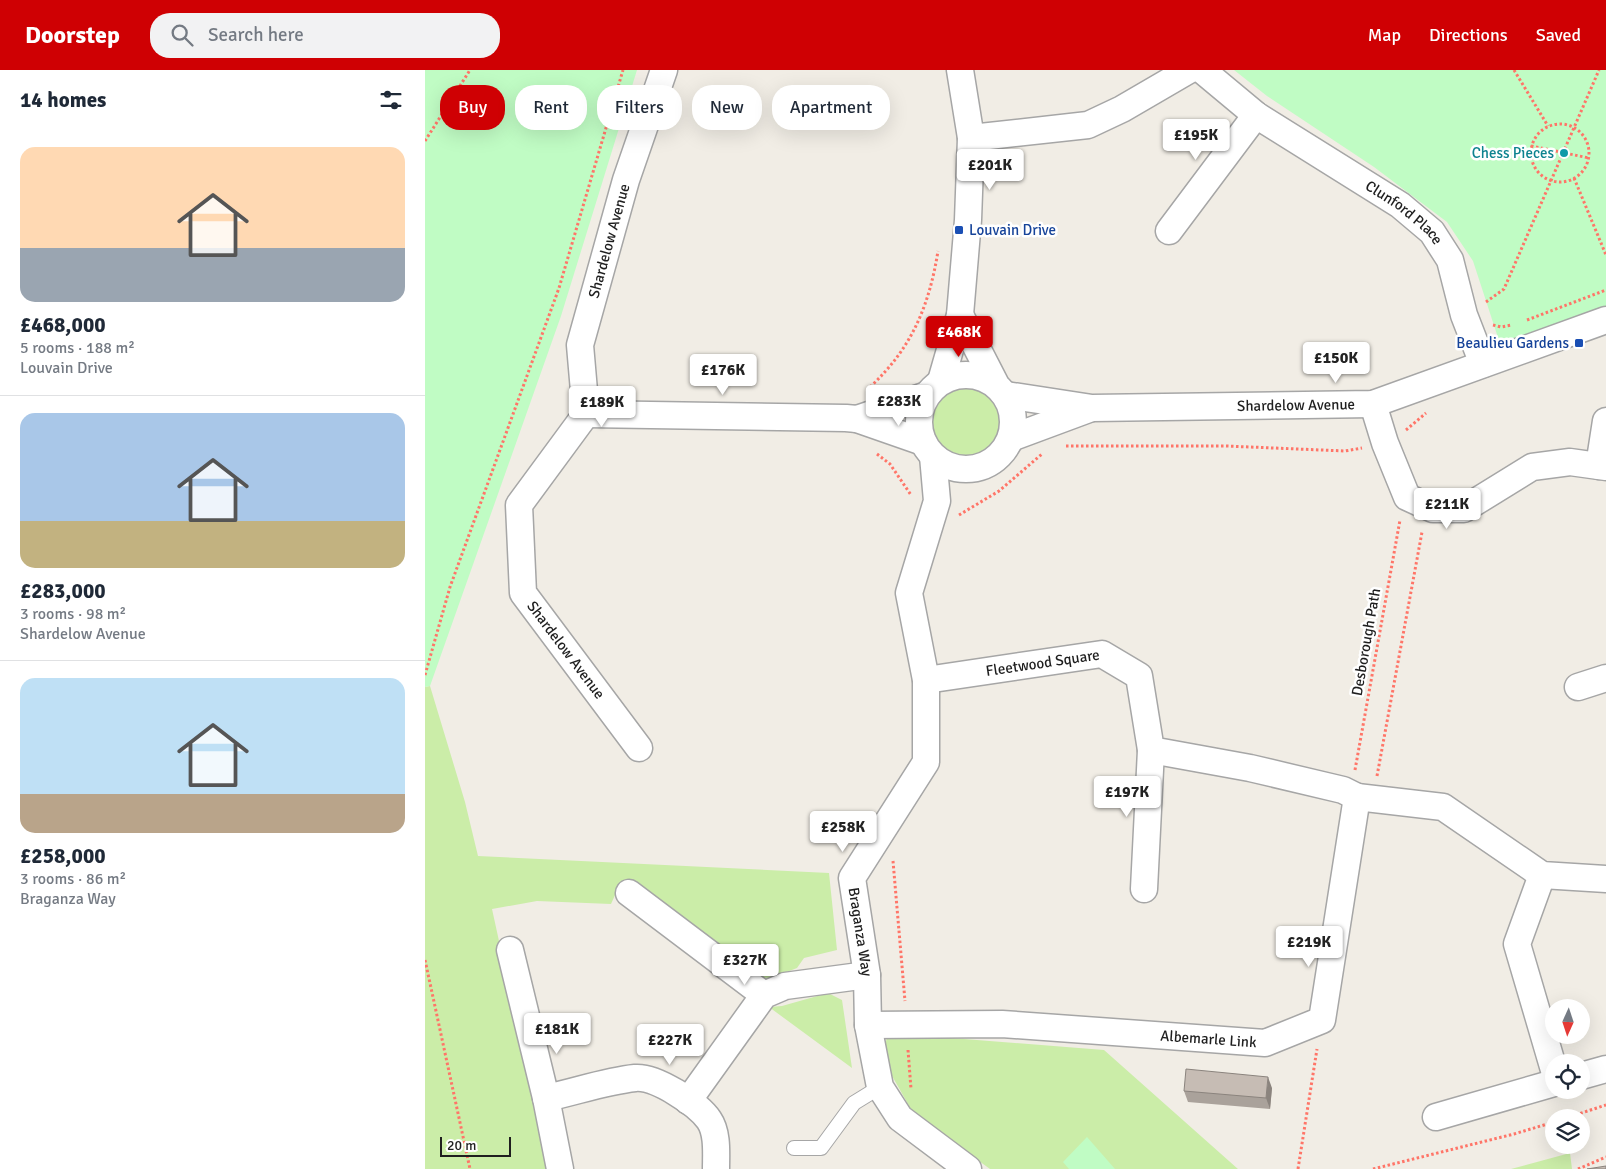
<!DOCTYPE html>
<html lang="en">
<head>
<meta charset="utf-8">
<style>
	body { margin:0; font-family:Signika,sans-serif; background:#f2f2f3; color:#1f2937; height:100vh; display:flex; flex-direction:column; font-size:19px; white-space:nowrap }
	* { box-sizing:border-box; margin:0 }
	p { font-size:16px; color:#747a83 }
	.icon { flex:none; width:28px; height:28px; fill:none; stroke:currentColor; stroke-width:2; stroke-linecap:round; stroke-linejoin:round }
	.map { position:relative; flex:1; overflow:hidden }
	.details { display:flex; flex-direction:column; background:#fff; width:425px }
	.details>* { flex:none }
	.hud { position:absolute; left:15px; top:15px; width:475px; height:45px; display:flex; gap:10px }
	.needle { width:32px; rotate:183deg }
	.fabs { position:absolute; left:1120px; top:929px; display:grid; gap:10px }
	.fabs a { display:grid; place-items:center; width:45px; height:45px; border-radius:50%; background:#fff; box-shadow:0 5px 20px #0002; font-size:25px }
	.scale { position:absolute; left:15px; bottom:12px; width:71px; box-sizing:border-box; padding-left:5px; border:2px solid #1f1f1f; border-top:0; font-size:14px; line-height:18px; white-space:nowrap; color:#1f1f1f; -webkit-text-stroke:4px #fff; paint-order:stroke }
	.price { position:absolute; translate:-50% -42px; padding:0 11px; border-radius:5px; background:#fff; color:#222; font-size:16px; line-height:32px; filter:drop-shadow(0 1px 2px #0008) }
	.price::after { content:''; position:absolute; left:50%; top:30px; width:15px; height:11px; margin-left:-8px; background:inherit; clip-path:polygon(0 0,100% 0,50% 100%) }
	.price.active { background:#cf0003; color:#fff }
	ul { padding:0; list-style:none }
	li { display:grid; align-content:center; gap:10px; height:265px; padding:0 20px }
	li+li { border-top:1px solid #e0e1e3 }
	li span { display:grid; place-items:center; height:155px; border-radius:15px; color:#555 }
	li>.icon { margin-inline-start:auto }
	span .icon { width:90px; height:90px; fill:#fffc; stroke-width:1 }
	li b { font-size:21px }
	h2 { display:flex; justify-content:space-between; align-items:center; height:60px; padding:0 20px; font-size:21px }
	.chip { padding:0 18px; border-radius:20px; background:#fff; box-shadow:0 5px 20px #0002; font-size:18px; line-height:45px }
	.chip.active { background:#cf0003; color:#fff }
	header { display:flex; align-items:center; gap:30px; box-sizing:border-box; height:70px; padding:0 25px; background:#cf0003; color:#fff }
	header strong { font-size:24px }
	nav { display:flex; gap:28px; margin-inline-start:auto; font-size:18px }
	.search { width:350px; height:45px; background:#f2f2f3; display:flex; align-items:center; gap:12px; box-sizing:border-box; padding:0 18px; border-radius:20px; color:#747a83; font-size:19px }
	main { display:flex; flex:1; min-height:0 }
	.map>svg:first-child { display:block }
	.grass { fill:#cbeda8 }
	.park { fill:#c0fcc4 }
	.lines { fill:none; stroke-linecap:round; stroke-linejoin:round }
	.lane-casing { stroke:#a6a6a6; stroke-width:16 }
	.street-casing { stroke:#a6a6a6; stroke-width:29 }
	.path { stroke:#ff7568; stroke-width:3; stroke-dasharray:2.5 2.5; stroke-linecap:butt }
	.lane { stroke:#fff; stroke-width:14 }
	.street { stroke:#fff; stroke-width:26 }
	.wall { fill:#aaa29b }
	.shaded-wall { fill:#8b847e }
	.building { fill:#c6bcb4; stroke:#8b847e }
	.culture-dot { fill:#0f9aa8; stroke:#fff; stroke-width:2 }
	.transit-dot { fill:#1a4fb4; stroke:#fff; stroke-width:2 }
	.labels { text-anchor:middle; stroke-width:5; stroke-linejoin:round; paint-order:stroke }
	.culture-label { font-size:15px; fill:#0d838f; stroke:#fff; text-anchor:end }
	.street-label { font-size:15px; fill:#1f1f1f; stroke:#fff }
	.transit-label { font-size:15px; fill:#164399; stroke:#fff; text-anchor:start }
</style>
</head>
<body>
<header>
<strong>Doorstep</strong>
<div class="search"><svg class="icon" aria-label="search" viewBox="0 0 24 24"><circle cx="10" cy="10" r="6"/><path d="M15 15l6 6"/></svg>Search here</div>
<nav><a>Map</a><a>Directions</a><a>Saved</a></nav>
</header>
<main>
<section class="details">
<h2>14 homes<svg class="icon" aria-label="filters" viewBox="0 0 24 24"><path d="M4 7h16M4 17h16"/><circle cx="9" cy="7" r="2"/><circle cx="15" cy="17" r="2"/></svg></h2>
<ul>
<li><span style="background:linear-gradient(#ffd9b3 65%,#9aa5b1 0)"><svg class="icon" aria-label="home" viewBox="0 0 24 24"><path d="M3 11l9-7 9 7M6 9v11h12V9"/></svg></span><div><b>£468,000</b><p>5 rooms · 188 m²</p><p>Louvain Drive</p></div></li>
<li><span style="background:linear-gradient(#a9c7e8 70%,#c2b280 0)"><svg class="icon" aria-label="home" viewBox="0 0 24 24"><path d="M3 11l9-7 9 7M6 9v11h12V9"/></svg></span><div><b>£283,000</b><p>3 rooms · 98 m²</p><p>Shardelow Avenue</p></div></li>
<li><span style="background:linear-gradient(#bfe0f5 75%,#b9a48a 0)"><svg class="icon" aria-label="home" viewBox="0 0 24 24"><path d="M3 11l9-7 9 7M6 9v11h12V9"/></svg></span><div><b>£258,000</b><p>3 rooms · 86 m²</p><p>Braganza Way</p></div></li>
</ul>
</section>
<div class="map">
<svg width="1181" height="1099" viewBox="0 0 1181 1099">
	<rect width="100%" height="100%" fill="#f1ede5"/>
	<!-- grass -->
	<path class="grass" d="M506 352a35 35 0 1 1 70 0a35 35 0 1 1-70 0Z
		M5 616 40 732 53 786 404 803 412 880 379 888 372 898 341 910 195 814 186 834 112 831 67 839 74 871 98 935 127 1099H0V617Z
		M403 923 417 930 427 998 344 937 357 936Z
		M463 963 679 980 813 1099H565L488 1043 457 988Z
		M1145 1083 1147 1099H1086Z"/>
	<!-- park -->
	<path class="park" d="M0 0H212L136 246 5 616 0 617Z
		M809 0H1181V243L1078 283 1048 191 1022 152 949 97 842 26Z
		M662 1067 690 1099H644L638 1092Z"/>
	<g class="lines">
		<defs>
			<path id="lane" d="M369 1078H396L429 1033 455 1017"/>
			<g id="street">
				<path id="s1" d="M777 0 831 45 975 135 1007 162 1025 190 1039 245 1058 294"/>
				<path d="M546 68 663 55 697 39 764 0"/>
				<path d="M744 161 831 45"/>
				<path d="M535 245 570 313"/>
				<circle cx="541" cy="352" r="47"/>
				<path d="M516 311 535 245 543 150 546 68 535 0"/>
				<path id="s2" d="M581 325 667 338 948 334 1181 250"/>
				<path d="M948 334 960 373 982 427 1008 439H1039L1107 397 1145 392 1181 397"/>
				<path d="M161 344 421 348 432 349 498 372"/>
				<path d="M432 349 502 325"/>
				<path d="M586 368 664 339"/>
				<path id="s3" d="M508 386 512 431 484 523 501 610V692L427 808 442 905 443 955 455 1017 475 1048 543 1099"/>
				<path d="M1174 396 1181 351"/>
				<path id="s4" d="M501 610 677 584 714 606 726 680 825 698 918 720 932 727"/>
				<path d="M1153 617 1181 608"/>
				<path id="s5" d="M214 678 98 523 94 435 161 344 155 275 201 110 239 0"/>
				<path d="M1117 805 1092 874 1129 1000"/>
				<path d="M719 819 726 680"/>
				<path d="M204 823 339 925"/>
				<path d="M85 880 121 1028 135 1099"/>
				<path id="s6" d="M443 955 577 954 840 973 897 950 932 727 1018 737 1117 805 1181 809"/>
				<path d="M1156 1006 1181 999"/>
				<path d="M121 1028C150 1022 181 1011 210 1008 231 1006 273 1034 284 1050 293 1063 291 1084 291 1099"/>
				<path d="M263 1031 339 925 360 916 442 905"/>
				<path d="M1011 1047 1129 1013"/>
			</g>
		</defs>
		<!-- lane casing -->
		<use href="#lane" class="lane-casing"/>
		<!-- street casing -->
		<use href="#street" class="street-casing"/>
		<!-- path -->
		<path class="path" d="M1089 0 1123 56
			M1106 83a29 29 0 1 1 58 0a29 29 0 1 1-58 0Z
			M0 71 45 0
			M1106 76 1164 88
			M1149 108 1181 185
			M1061 232 1079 219 1174 0
			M1102 250 1181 220
			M1068 255 1076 257 1087 255
			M445 317C486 279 504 237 513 181
			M981 360 1001 343
			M641 376H801L920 381 937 378
			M452 384 465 394 486 425
			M534 445 574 421 617 384
			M0 605 25 517 134 218 198 0
			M930 700 975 450
			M952 706 997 462
			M468 791 480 931
			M0 890 45 1099
			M483 980 486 1019
			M1141 1048 1181 1035
			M873 1099 892 979
			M948 1099 1089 1064 1129 1052
			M1153 1099 1181 1087"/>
		<!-- lane -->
		<use href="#lane" class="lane"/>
		<!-- street -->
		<use href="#street" class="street"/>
	</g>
	<!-- wall -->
	<path class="wall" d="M847 1018 845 1039 763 1032 759 1021Z"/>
	<!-- shaded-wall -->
	<path class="shaded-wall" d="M843 1007 847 1018 845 1039 841 1028Z"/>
	<!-- building -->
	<path class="building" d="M761 999 843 1007 841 1028 759 1021Z
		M1181 1096V1099H1162Z"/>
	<!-- markers -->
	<circle class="culture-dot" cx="1139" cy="83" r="5"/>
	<g class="transit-dot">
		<rect x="529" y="155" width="10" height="10" rx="2.5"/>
		<rect x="1149" y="268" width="10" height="10" rx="2.5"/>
	</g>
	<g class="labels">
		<!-- culture labels -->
		<g class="culture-label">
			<text x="1129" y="88">Chess Pieces</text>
		</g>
		<!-- street labels -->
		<g class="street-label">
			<text dy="5" stroke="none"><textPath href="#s1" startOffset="248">Clunford Place</textPath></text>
			<text dy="5" stroke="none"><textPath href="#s5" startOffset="572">Shardelow Avenue</textPath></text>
			<text dy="5" stroke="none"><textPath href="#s2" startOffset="291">Shardelow Avenue</textPath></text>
			<text transform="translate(941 572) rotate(-80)" y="5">Desborough Path</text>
			<text transform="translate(141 580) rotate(53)" y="5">Shardelow Avenue</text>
			<text dy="5" stroke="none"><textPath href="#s4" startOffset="118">Fleetwood Square</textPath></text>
			<text dy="5" stroke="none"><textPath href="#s3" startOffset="504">Braganza Way</textPath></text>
			<text dy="5" stroke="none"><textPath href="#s6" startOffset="341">Albemarle Link</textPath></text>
		</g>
		<!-- transit labels -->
		<g class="transit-label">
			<text x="544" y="165">Louvain Drive</text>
			<text x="1144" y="278" text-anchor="end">Beaulieu Gardens</text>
		</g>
	</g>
</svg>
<div class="fabs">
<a><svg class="needle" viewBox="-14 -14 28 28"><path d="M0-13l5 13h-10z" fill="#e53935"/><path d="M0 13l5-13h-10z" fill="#747a83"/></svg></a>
<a><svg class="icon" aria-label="locate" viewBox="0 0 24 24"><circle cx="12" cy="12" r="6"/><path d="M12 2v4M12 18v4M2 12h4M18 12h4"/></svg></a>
<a><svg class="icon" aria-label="layers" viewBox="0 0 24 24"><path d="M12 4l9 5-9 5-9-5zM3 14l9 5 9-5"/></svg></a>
</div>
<div class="scale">20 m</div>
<b class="price" style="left:771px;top:91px">£195K</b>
<b class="price" style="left:565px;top:121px">£201K</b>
<b class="price active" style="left:534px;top:288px">£468K</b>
<b class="price" style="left:911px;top:314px">£150K</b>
<b class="price" style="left:298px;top:326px">£176K</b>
<b class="price" style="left:474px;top:357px">£283K</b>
<b class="price" style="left:177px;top:358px">£189K</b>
<b class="price" style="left:1022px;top:460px">£211K</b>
<b class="price" style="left:702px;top:748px">£197K</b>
<b class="price" style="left:418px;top:783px">£258K</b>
<b class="price" style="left:884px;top:898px">£219K</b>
<b class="price" style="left:320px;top:916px">£327K</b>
<b class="price" style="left:132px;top:985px">£181K</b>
<b class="price" style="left:245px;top:996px">£227K</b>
<div class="hud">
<a class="chip active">Buy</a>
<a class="chip">Rent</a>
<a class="chip">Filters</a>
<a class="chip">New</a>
<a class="chip">Apartment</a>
</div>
</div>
</main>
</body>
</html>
